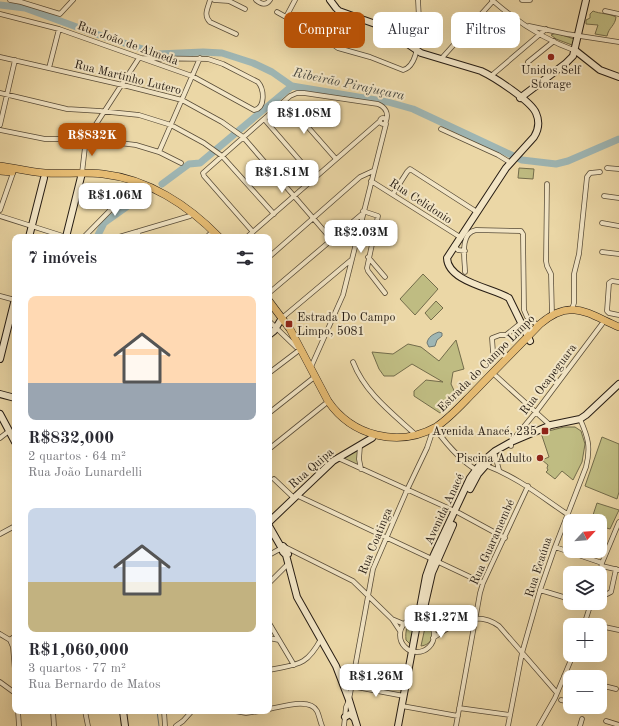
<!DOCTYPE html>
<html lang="pt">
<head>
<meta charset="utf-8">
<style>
	body { margin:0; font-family:"Old Standard TT",serif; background:#f2f2f3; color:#2b2b33; height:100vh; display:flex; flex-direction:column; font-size:15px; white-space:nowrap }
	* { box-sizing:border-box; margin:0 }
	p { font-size:13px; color:#7c7c81 }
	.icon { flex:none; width:22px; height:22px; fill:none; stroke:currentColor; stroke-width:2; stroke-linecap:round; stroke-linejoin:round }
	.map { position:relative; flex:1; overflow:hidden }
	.sheet { position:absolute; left:12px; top:234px; width:260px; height:480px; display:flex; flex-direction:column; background:#fff; border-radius:8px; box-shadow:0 4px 16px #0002 }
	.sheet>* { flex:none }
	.guide { position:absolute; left:284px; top:12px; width:275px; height:36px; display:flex; gap:8px }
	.needle { width:26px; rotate:64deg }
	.fabs { position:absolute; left:563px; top:514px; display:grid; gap:8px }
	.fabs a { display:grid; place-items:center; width:44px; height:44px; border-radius:8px; background:#fff; box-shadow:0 4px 16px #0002; font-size:20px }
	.price { position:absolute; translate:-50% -34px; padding:0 9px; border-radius:8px; background:#fff; color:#222; font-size:13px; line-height:26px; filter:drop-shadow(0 1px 2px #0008) }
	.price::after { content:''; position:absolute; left:50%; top:24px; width:12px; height:9px; margin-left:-6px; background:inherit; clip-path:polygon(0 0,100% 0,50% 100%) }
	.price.selected { background:#b45309; color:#fff }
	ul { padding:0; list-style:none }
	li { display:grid; align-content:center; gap:8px; height:212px; padding:0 16px }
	li span { display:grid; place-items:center; height:124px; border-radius:8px; color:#555 }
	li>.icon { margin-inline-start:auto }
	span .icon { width:72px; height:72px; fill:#fffc; stroke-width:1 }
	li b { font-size:17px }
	h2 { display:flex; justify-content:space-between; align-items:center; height:48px; padding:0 16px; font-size:17px }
	.chip { padding:0 14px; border-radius:8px; background:#fff; box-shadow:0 4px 16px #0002; font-size:14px; line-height:36px }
	.chip.selected { background:#b45309; color:#fff }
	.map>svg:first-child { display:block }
	.green { fill:#bfbc82; stroke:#736c4b }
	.water { fill:#9eb6b4; stroke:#6e7974 }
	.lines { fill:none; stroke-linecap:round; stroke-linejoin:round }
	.stream { stroke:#6e7974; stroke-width:1 }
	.river { stroke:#9eb6b4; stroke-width:7 }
	.street-casing { stroke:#584c38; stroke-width:5.5 }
	.secondary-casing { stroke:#271d14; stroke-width:8 }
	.primary-casing { stroke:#271d14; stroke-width:8 }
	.street { stroke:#f2e5c5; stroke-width:4 }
	.secondary { stroke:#f2e5c5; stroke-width:6 }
	.primary { stroke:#e6bc73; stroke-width:7 }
	.poi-dot { fill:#8f2418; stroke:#f2e5c5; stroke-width:1.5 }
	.labels { text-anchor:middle; stroke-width:4; stroke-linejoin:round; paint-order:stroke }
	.street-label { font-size:12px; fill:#271d14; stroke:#f2e5c5 }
	.poi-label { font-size:12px; fill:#271d14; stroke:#f2e5c5; text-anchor:end }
	.water-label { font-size:13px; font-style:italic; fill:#4b4b44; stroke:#f2e5c5 }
</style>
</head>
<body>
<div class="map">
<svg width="619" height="726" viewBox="0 0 619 726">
	<rect width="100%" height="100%" fill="#ebd7a6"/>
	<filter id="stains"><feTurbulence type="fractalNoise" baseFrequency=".005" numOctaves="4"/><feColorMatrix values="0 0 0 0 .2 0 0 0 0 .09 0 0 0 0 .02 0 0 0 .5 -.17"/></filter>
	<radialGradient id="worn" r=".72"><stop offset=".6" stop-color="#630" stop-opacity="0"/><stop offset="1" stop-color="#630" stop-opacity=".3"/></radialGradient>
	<!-- green -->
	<path class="green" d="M593 11C600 14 608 13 616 17 615 26 609 27 607 36L595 34 598 25 586 24V20L590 18V14Z
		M556 33 574 39 572 45 556 39 551 35Z
		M519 168 534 169 533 179 518 178Z
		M423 274 438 289 415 315 400 299Z
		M436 301 443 308 431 320 425 313Z
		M456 340 464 369 453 372 451 384 458 399 440 413 414 396V391L426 380 443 382 412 364 394 376H384L379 369 372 352 393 354 408 344 421 347 439 361Z
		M564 427H575L581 431 585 444 582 462 573 480 562 471 555 479 546 472 548 470 547 468 548 465 542 460 549 457 541 433Z
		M602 437 619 444V492L617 499 585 486Z
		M359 447 358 467 339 458Z
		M597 503 619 510 610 529 600 526V521H591Z
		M417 621 412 646 406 640C405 630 407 623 417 621Z
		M426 623 433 630C434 638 430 645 421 646Z"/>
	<!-- water -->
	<path class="water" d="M439 332 442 333V336L437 340 435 346 429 347 427 343C428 337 433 334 439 332Z"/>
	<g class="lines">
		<!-- stream -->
		<path class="stream" d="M11 430 15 428
			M157 711 159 726"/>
		<!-- river -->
		<path class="river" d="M0 5 25 8 93 33 158 54 203 52 222 53 253 63 272 72 292 86 388 102 413 109 522 160 556 164 568 161 619 139
			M162 184 189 164 200 163 292 86
			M97 237 104 223 142 196"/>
		<defs>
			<path id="street" d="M10 0 21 2 60 14 73 0
				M210 0C208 8 203 15 210 22L236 34
				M214 0 229 1 245 9
				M256 0C261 4 266 6 270 0
				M492 0C516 21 545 40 576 51
				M522 0H530
				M605 11 619 14
				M277 12 286 17 317 33 338 48 370 57 403 70C423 65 419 16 418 0
				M0 14 59 29 192 76 254 110C266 108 264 89 258 82L223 64 208 59 139 58 89 135 85 147 82 173
				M286 17 295 0
				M529 26 567 34 619 42
				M462 35C471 39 484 46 494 41L514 18
				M0 57 127 86 182 100 222 122 243 137 332 240
				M441 59 493 1
				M528 62 554 41
				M49 68 59 29
				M491 76 546 29
				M0 93 67 109 100 111 139 115 171 125 204 143 222 156 274 214
				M285 101 336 159
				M380 121a3 3 0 1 1 6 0a3 3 0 1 1-6 0Z
				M264 119 315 178
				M0 125 15 60
				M441 129 498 155 511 163
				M0 130 45 139H87L136 145 159 152 181 163
				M159 152 200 58
				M607 168 619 169
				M371 181 460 237
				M547 184 546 261 547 266 551 274 552 315
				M393 194 407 172 410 169 477 212
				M604 196 619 198
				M0 210 13 173
				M363 211 378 216 367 268 368 271 385 293
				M0 216 66 237
				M602 223 619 226
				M253 232 204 176 203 173 290 96 297 93H304L378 104C385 107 389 113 386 121
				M84 237 134 186
				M119 237 190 216
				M137 237 139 231
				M207 237 210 234
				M247 237 380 121
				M454 246 458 250 465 251
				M602 252 619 254
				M269 257 360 177 373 171
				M368 257 385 277
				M465 272C465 260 459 233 476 230L521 231 523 234 524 310 527 317 539 326
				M619 282 612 281 609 283 607 311 609 313 619 315
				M269 293 362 214
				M0 296 15 300
				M572 309 574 303V274L579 254 587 177 590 173 600 172
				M282 318 351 260
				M269 321 296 347
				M493 352 492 338 500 335H506L521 323
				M353 362C365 393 392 413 416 435
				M311 367 343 295 386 124
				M269 373 298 351
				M496 376 551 426
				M269 413 312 379
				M437 431C448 446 461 461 478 471
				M0 438 9 431
				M360 446 359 459 361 469
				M511 446V442L536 412 602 324
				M269 449 325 404
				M495 455 499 470
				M338 458 459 513 505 538
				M485 465C517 477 539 495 567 514
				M274 479 294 498
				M296 495 483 583
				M0 534 15 526
				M285 547 353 581 392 619 400 631
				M555 547 602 563
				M269 555 278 550 282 549
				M602 566 619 570
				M600 573 602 563 619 522
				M269 583 288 564
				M540 590 570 599
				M605 595 611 592 616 569
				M400 635a17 17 0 1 1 34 0a17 17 0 1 1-34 0Z
				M392 619 404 624
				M585 622 596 625
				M269 623 294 665
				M584 625 591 603
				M600 626 619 630
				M0 634 10 640
				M15 636 10 640 13 647 15 671
				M269 638 279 640
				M433 638C453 624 476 609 499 626L557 693
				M269 670C297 664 306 667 321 639
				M564 676 570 677
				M0 682 15 693
				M600 685 616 689
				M351 686 404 696
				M561 700 570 702
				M402 706 458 716
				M459 708 510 715
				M269 709C281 707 310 697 317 711 319 715 320 721 322 726
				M18 711 19 726
				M53 711 54 726
				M85 711 88 726
				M164 711 165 726
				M235 711 246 713 260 711
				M606 721 619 725
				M176 726 183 721 192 711
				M344 726 346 707 349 700 373 569 407 490 427 448 432 433
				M456 726 480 593 483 583 528 486
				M508 726 522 653 540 590 555 547 586 467C591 447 588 437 580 419
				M539 726 555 698 573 655
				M580 726 582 719"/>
			<path id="secondary" d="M330 0 336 8 339 11 381 26 421 53 481 71C494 77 531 101 536 113 540 122 539 129 534 137L506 168 447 258C448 282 493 288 509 298L530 341
				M576 51 600 70 619 77
				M520 98 565 64 573 56 586 0
				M29 237 44 178
				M66 237 82 173
				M269 335 274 331 282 318
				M0 359 15 299
				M0 394 15 398
				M0 414 15 442
				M470 489 478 474 492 458
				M269 522 333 461 372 438
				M269 526 281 547
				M283 546 286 550 288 554 286 555 283 552 281 547Z
				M286 555 297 597 336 666 349 700 357 726
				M424 608 432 573 453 525
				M123 711 125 726
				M345 717 350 714 354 718
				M398 726 426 576 432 559 470 478 481 463 495 451 511 442 551 425 580 419 586 415 619 384"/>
			<path id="primary" d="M0 166C15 168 30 172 45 173 64 174 84 172 103 174 148 179 188 205 219 237
				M0 171 12 172
				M269 301 290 329 328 401C352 436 398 448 436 427 450 418 462 404 474 392 496 369 518 347 540 324 571 297 588 314 619 327"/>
		</defs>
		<!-- street casing -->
		<use href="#street" class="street-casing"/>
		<!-- secondary casing -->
		<use href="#secondary" class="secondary-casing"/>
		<!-- primary casing -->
		<use href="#primary" class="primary-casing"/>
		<!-- street -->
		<use href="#street" class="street"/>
		<!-- secondary -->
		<use href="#secondary" class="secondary"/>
		<!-- primary -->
		<use href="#primary" class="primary"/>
	</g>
	<!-- markers -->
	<g class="poi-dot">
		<circle cx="551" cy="57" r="4"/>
		<rect x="285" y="320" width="8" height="8" rx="2"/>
		<rect x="541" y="427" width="8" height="8" rx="2"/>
		<circle cx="540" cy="458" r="4"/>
	</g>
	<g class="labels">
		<!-- street labels -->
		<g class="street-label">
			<text transform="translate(128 43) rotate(20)" y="4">Rua João de Almeda</text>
			<text transform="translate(128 77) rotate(14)" y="4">Rua Martinho Lutero</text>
			<text transform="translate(421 201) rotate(33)" y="4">Rua Celidonio</text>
			<text transform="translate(486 363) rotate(-45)" y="4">Estrada do Campo Limpo</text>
			<text transform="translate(548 379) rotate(-53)" y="4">Rua Ocapeguara</text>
			<text transform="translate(311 468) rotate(-41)" y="4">Rua Quipa</text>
			<text transform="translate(444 509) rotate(-65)" y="4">Avenida Anacé</text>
			<text transform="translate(375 541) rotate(-68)" y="4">Rua Coatinga</text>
			<text transform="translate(492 542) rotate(-66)" y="4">Rua Guaramembé</text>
			<text transform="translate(538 567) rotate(-72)" y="4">Rua Ecaúna</text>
		</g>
		<!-- poi labels -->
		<g class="poi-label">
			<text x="551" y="74" text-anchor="middle">Unidos Self<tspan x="551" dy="14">Storage</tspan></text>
			<text x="297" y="321" text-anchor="start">Estrada Do Campo<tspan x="297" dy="14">Limpo, 5081</tspan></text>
			<text x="537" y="435">Avenida Anacé, 235</text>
			<text x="532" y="462">Piscina Adulto</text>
		</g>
		<!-- water labels -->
		<g class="water-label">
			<text transform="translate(349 83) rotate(12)" y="5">Ribeirão Pirajuçara</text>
		</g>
	</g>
	<rect width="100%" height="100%" filter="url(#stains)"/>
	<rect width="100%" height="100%" fill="url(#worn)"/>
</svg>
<div class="fabs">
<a><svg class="needle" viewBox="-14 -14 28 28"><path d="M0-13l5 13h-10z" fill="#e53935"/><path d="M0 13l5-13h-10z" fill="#7c7c81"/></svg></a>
<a><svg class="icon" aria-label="layers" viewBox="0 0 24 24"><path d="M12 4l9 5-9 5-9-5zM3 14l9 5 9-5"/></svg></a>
<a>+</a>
<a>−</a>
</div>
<b class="price" style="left:304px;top:135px">R$1.08M</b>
<b class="price selected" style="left:92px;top:157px">R$832K</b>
<b class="price" style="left:282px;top:194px">R$1.81M</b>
<b class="price" style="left:115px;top:217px">R$1.06M</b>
<b class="price" style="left:361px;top:254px">R$2.03M</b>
<b class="price" style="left:441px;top:639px">R$1.27M</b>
<b class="price" style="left:376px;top:698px">R$1.26M</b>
<div class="guide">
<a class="chip selected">Comprar</a>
<a class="chip">Alugar</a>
<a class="chip">Filtros</a>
</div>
<section class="sheet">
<h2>7 imóveis<svg class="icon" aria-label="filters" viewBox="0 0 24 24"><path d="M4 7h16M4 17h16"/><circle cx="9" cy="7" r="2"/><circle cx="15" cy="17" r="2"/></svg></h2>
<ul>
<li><span style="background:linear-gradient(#ffd9b3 70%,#9aa5b1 0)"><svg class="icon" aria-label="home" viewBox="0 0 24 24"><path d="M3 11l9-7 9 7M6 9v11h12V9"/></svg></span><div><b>R$832,000</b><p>2 quartos · 64 m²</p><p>Rua João Lunardelli</p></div></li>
<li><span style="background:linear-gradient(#c9d6e8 60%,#c2b280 0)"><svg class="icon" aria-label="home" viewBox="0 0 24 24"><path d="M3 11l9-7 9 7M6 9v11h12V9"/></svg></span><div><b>R$1,060,000</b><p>3 quartos · 77 m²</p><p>Rua Bernardo de Matos</p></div></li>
</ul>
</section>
</div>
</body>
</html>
